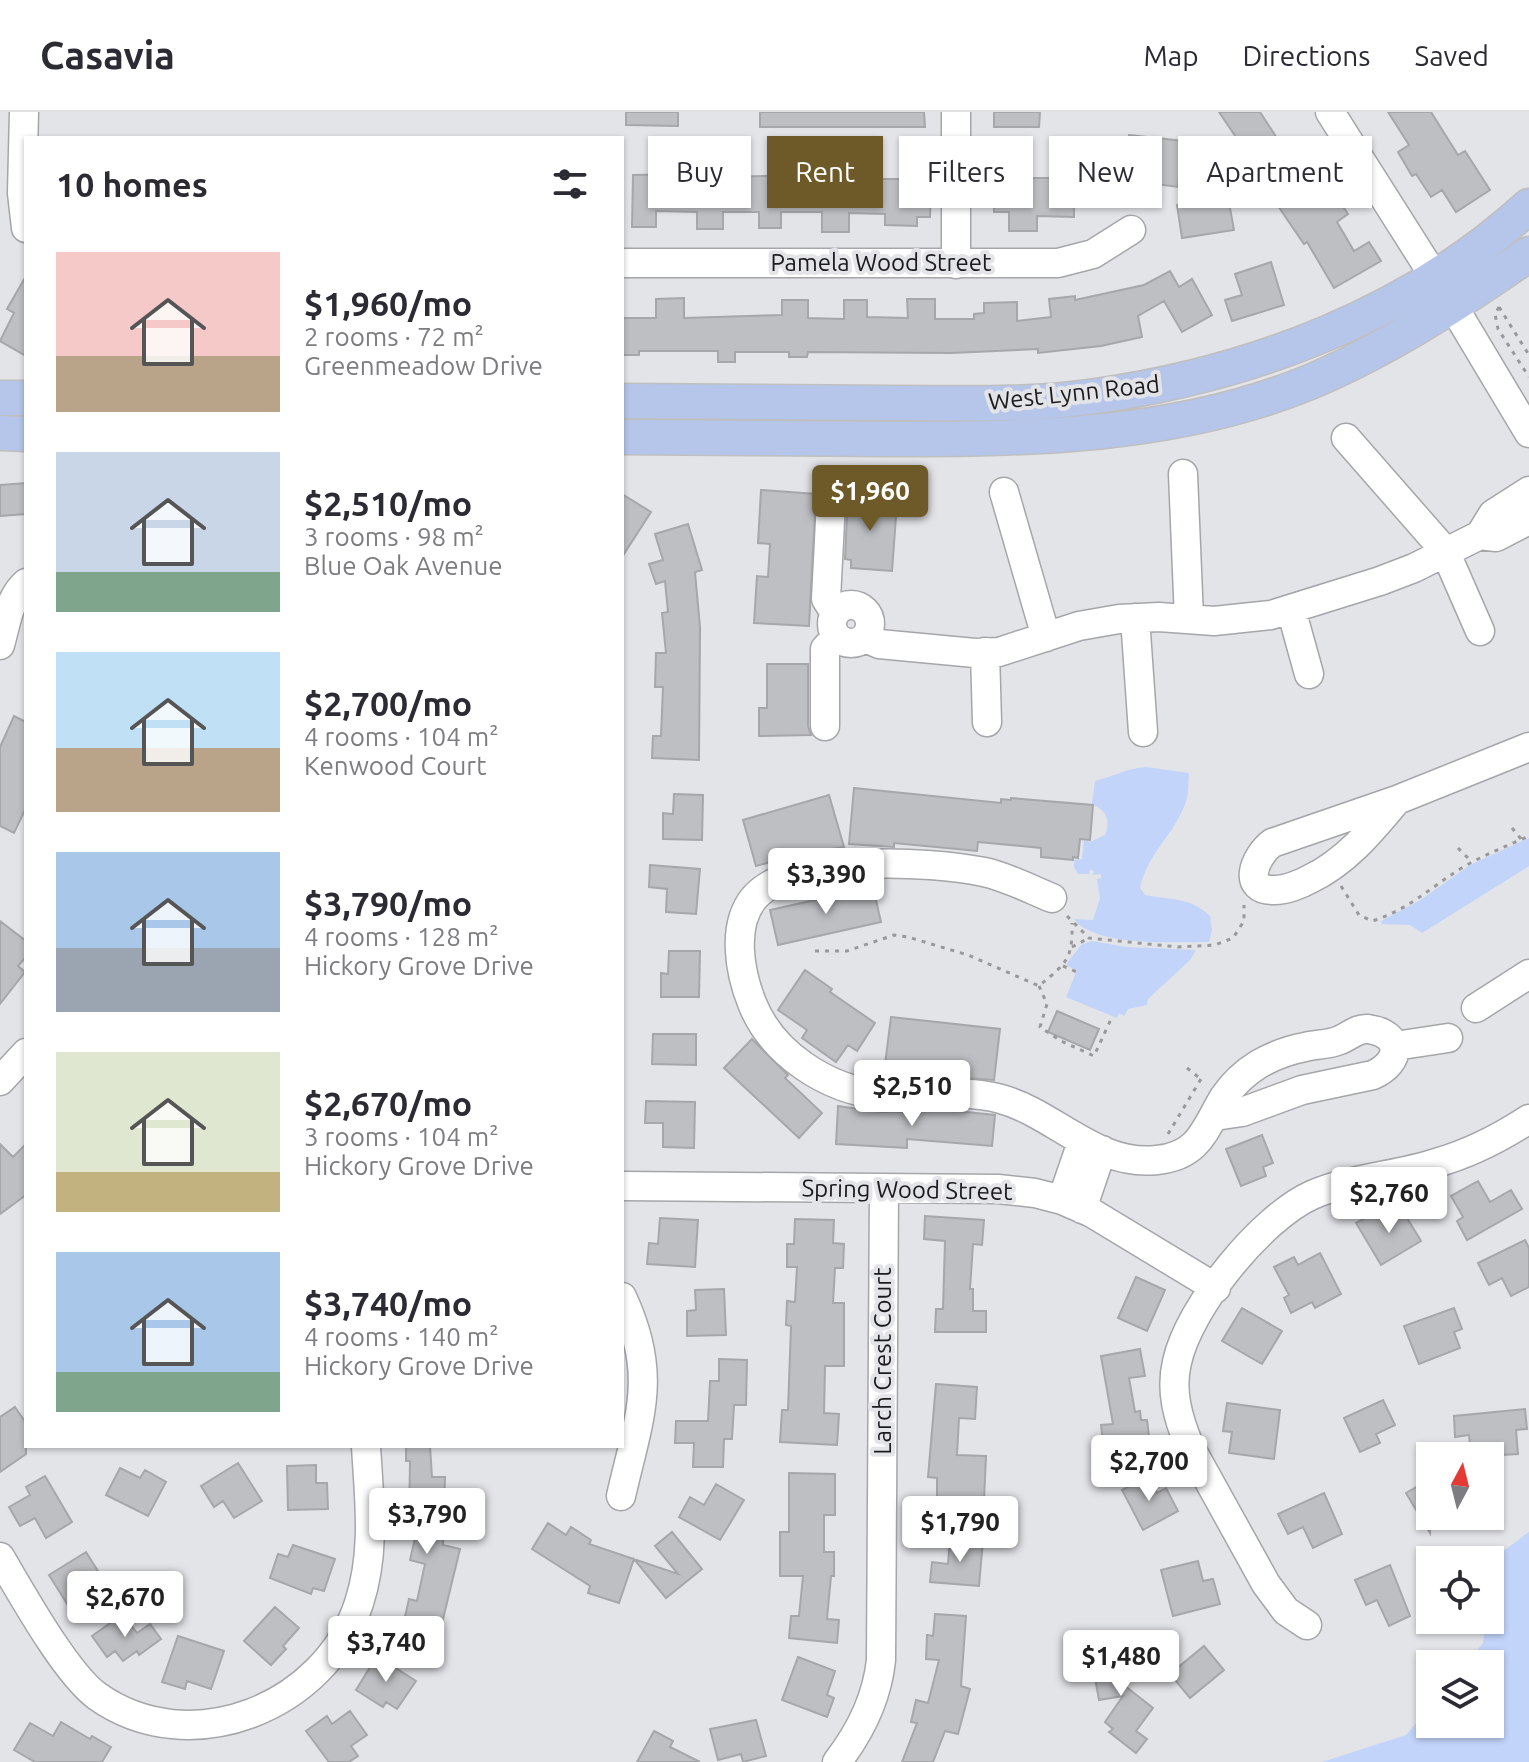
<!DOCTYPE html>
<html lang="en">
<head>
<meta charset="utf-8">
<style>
	body { margin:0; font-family:Ubuntu,sans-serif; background:#f7f7f7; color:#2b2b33; height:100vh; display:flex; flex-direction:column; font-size:30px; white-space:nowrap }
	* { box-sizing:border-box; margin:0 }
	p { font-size:26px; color:#7c7c81 }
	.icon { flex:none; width:44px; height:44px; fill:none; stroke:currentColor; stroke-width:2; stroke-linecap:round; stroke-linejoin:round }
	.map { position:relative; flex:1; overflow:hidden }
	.side { position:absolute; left:24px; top:24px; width:600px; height:1312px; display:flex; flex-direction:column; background:#fff; border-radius:0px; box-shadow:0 2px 6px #0004 }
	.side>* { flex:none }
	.hud { position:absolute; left:648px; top:24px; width:760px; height:72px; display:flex; gap:16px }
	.needle { width:52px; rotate:7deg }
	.controls { position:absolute; left:1416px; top:1330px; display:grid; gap:16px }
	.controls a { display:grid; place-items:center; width:88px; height:88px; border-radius:0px; background:#fff; box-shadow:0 2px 6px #0004; font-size:40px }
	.price { position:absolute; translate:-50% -68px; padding:0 18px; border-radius:8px; background:#fff; color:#222; font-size:26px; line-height:52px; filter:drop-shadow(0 2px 4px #0008) }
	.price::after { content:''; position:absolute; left:50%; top:48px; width:24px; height:18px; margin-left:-12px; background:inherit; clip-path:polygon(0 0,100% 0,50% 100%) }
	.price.active { background:#6e5928; color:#fff }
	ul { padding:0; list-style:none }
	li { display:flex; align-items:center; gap:24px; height:200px; padding:0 32px }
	li span { display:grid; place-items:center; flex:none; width:224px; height:160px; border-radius:0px; color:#555 }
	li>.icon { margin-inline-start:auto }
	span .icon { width:96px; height:96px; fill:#fffc; stroke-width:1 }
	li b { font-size:34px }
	h2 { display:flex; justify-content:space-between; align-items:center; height:96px; padding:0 32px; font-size:34px }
	.pill { padding:0 28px; border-radius:0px; background:#fff; box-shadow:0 2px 6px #0004; font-size:28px; line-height:72px }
	.pill.active { background:#6e5928; color:#fff }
	header { display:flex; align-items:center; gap:48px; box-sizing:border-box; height:112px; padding:0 40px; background:#fff; border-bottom:2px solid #e1e1e2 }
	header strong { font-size:38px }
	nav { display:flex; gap:44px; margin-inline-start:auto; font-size:28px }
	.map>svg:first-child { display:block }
	.green { fill:#c2d4fa }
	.building { fill:#bdbfc2; stroke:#a6a7aa; stroke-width:2 }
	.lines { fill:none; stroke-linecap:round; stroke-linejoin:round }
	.minor-casing { stroke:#a5a6aa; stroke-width:31 }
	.major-casing { stroke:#bfbfbf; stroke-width:37 }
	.path { stroke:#99999c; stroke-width:3; stroke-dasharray:4 6; stroke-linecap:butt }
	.minor { stroke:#fff; stroke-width:28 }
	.major { stroke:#b6c6ea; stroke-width:34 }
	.labels { text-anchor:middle; stroke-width:8; stroke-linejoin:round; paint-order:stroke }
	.street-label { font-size:24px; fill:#1b1b1c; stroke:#e3e4e8 }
</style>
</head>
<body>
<header>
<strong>Casavia</strong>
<nav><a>Map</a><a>Directions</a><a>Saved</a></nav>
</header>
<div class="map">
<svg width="1529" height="1650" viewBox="0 0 1529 1650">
	<rect width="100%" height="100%" fill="#e3e4e8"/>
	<!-- green -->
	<path class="green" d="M1146 655 1189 661C1188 669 1189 678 1187 686 1178 719 1147 741 1140 776L1145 783C1170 788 1191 785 1210 804L1212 818 1209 830C1176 830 1094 835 1074 807L1093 808 1100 786 1097 767 1101 766V762L1093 763 1094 759 1090 758 1089 762H1078L1074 755V748L1082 747 1084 728 1090 730 1105 723C1111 708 1106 698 1092 692L1095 669C1112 665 1128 656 1146 655Z
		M1529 726V754L1422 821 1410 813 1382 812 1381 809 1419 789 1470 753Z
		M1092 829 1126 835 1196 838 1190 848 1148 887 1147 893 1128 897 1124 904 1119 901 1117 906 1066 885 1077 858 1067 854V851L1081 833Z
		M1529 1420V1650H1322L1406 1623 1430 1595V1612H1490V1552H1466L1483 1531 1486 1508H1490L1494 1446Z"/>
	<!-- building -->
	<path class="building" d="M626 0H678V14L626 13Z
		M760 0H924L925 15H760Z
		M994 0H1040L1039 15H994Z
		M1219 0H1260L1284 37 1299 27 1314 49 1300 58 1318 85 1331 76 1348 102 1337 110 1354 139 1369 130 1381 149 1334 176 1307 130 1304 132 1278 94 1281 92Z
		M1388 0H1431L1458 43 1465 39 1490 78 1456 100 1442 78 1431 85 1416 62 1412 64 1398 40 1409 33Z
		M1129 23 1183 29 1178 75 1140 70 1143 47 1127 45Z
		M1056 51 1092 52V86L1074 85V105L1037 104V119H1009V100H994L993 66H1056Z
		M679 62V66L806 63V67H931L930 105H917V114L885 113V102L849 101V120H822V100H781V116H759V100H723V117H697V100L656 99V115H632L633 63Z
		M1228 85 1234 118 1182 126 1177 93Z
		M1271 150 1284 193 1232 209 1225 188 1242 183 1235 162Z
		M1170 159 1179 175 1192 167 1212 203 1182 220 1164 189 1138 204 1142 225 1101 234 1038 241V237L951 241 808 240 807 245H789V240H735V250H718V239H639V243H622V206H656V187L684 186V206L782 203V188H808V206L844 207V188H867V205L908 206 907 187H935V207H974V202L984 201V191L1017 190V209L1051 205 1049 187 1075 184V188L1144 173Z
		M26 164V244L0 229 14 201 7 197Z
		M26 371V402L0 404V373Z
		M761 378 816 382 809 514 754 511 757 464 768 465 770 432 758 431Z
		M622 382 651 400 622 445Z
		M848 382 885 385 884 390 897 391 892 459 851 456V448L845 447Z
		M688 412 702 458 695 460 700 515 699 648 652 646 653 624H661L663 575H655L656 541H666L662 501 668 500 665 469 656 472 649 452 663 448 655 422Z
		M767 552H808V614L811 623 759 624V596H767Z
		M14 604 26 610V696L14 721 0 714V635Z
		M854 676 1001 691V687L1011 688V686L1093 693 1090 728 1080 727 1078 746 1073 745V748L1041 745V736L978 730 977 739 894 731V735L849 732Z
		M674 682 703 683 702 728 663 727V701L673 702Z
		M829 683 844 735 796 743 756 754 743 708Z
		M650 753 700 757 696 802 666 800 667 777 649 775Z
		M873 775 881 810 778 833 770 798Z
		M0 809 26 829V845L18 854 25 860 0 892Z
		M669 839H700L699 885H661V861L668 862Z
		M805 858 832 877 830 880 875 911 857 939 848 933 836 950 802 926 807 918 778 898Z
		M1057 899 1099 917 1090 938 1048 920Z
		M891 905 1000 917 994 968 951 965V961L907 956 906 962 884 960Z
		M653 922H696V953L652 952Z
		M752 927 788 963 785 966 822 1001 799 1026 724 956Z
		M646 989 695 990 694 1036 663 1035V1011H645Z
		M838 994 879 1000 956 999 995 1003 992 1034 907 1027V1036L836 1032Z
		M1262 1023 1273 1051 1263 1055 1266 1064 1241 1074 1226 1037Z
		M0 1032 13 1045 26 1032V1083L0 1102Z
		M1478 1069 1490 1090 1511 1078 1522 1097 1467 1128 1457 1109 1463 1105 1451 1084Z
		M1401 1096 1421 1129 1381 1153 1356 1111 1376 1100 1381 1108Z
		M925 1104 984 1108 982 1133 973 1132 970 1177H973V1199H986V1220H935L936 1197H943L945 1129 924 1127Z
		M660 1106 698 1108 695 1155 647 1152 649 1131 658 1132Z
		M795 1107 834 1108 833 1131 844 1132 843 1156H835L833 1191H844V1254H825L824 1301 839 1302 837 1333 780 1330 782 1298H788L791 1214 786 1213 787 1189 795 1190 797 1155H787V1132H794Z
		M1525 1128 1529 1136V1175L1511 1184 1502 1166 1489 1173 1478 1151Z
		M1320 1141 1341 1182 1315 1196 1312 1190 1291 1201 1284 1186 1289 1183 1274 1155 1294 1145 1298 1153Z
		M1136 1165 1165 1178 1147 1219 1118 1206Z
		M724 1177 726 1223 687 1224V1199L696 1198 695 1178Z
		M1242 1196 1282 1219 1262 1252 1222 1229Z
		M1454 1196 1462 1217 1454 1220 1460 1236 1419 1252 1404 1214Z
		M1140 1237 1145 1264 1129 1266 1135 1300 1140 1299 1141 1308H1147L1151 1341 1105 1347 1101 1313 1113 1312 1101 1244Z
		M719 1247 747 1248 746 1293H734L732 1327H724L723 1355H693L694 1331H675L676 1309H708L710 1269H719Z
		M936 1272 977 1275 975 1307 959 1306 957 1343 986 1344 984 1388 937 1386V1366L928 1365Z
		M1383 1288 1395 1313 1376 1322 1380 1331 1360 1340 1344 1306Z
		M1227 1291 1280 1298 1274 1347 1229 1341 1232 1320 1223 1319Z
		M15 1295 26 1311V1342L0 1360V1305Z
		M1525 1297 1527 1317 1516 1318 1518 1342 1482 1344 1481 1331 1470 1333 1469 1323 1455 1325 1454 1304Z
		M406 1334H430L432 1365H445L443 1433 460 1437 435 1540 388 1529 393 1507 404 1509 409 1487 417 1489 425 1452 410 1448 419 1409 409 1408 410 1349H406Z
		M238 1351 262 1389 234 1406 223 1389 214 1395 201 1374Z
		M316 1353V1371H327L328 1397 288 1398 287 1354Z
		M120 1356 140 1366 145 1358 166 1370 148 1404 106 1383Z
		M789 1361 835 1362V1403H824V1440H834V1464H831L827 1507 839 1508 837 1531 789 1526 791 1504H799L803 1464H780V1420H789Z
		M45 1364 72 1410 46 1426 35 1406 20 1414 9 1395 30 1383 26 1375Z
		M1148 1365 1157 1381 1166 1376 1178 1399 1143 1418 1122 1378Z
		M1430 1367V1421L1406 1381Z
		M716 1372 744 1388 720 1428 679 1405 690 1385 704 1393Z
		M1324 1381 1342 1422 1313 1436 1303 1415 1288 1422 1278 1402Z
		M548 1411 566 1423 571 1415 591 1428 589 1432 678 1462 655 1434 672 1420 702 1457 666 1486 634 1447 619 1491 588 1481 590 1474 532 1437Z
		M950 1426 983 1428 979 1474 930 1470 932 1450 948 1452Z
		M293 1433 335 1447 324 1479 313 1476 311 1482 270 1466 278 1442 288 1445Z
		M86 1440 103 1467 86 1478 91 1485 71 1498 49 1463Z
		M1198 1449 1203 1469 1213 1467 1220 1492 1173 1504 1161 1458Z
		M1390 1453 1410 1504 1389 1514 1377 1488 1366 1493 1355 1468Z
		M275 1495 299 1516 283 1534 286 1537 271 1553 244 1529Z
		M123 1502 137 1521 150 1512 161 1527 139 1543 137 1539 123 1549 115 1539 107 1545 92 1524Z
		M935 1502 966 1504 961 1574 970 1577 958 1622 945 1619 933 1650H902L917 1611 911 1610 916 1588 928 1591 939 1548 926 1547 927 1523 933 1524Z
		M178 1524 224 1539 211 1577 187 1569 185 1577 162 1570Z
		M1204 1534 1224 1558 1190 1586 1170 1562Z
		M1130 1537 1134 1560 1111 1563 1153 1596 1136 1619 1147 1627 1136 1641 1109 1620 1113 1617 1105 1610 1123 1584 1099 1588 1091 1544Z
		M377 1544 416 1569 397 1597 386 1590 383 1595 356 1578Z
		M798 1545 835 1559 827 1583 834 1586 827 1605 782 1588Z
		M350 1599 367 1623 351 1634 358 1644 349 1650H329L306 1619 327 1604 332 1612Z
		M756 1608 766 1644 743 1650 741 1642 718 1648 710 1617Z
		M61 1610 90 1627 92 1624 111 1635 102 1650H35L14 1638 30 1611 53 1624Z
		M654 1619 673 1629 670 1635 700 1650H637Z"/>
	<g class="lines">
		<defs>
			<path id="minor" d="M24 0 22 81 26 116
				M1330 0 1453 194 1529 321
				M622 151H1058L1093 142 1131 118
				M956 152V0
				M1346 326 1445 439 1480 519
				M1183 362 1189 507
				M1004 380 1046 525
				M831 390 826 487 835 501
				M1480 423 1496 425 1529 408
				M832 512a19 19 0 1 1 38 0a19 19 0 1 1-38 0Z
				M1291 497 1309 562
				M1135 506 1143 620
				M865 526 879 532 975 541 999 540 1079 514 1119 507 1159 505 1214 509 1271 503 1380 469 1414 456 1480 423 1493 402 1529 379
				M0 533C6 512 9 486 26 471
				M985 540 987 610
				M825 614V537L836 525
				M1397 688C1372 718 1346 750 1310 767 1301 772 1286 778 1275 778 1240 779 1255 744 1272 731L1397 688 1529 635
				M1052 786C1030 777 1007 765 984 760 930 749 793 741 754 786 731 814 740 861 752 891 772 942 827 977 880 983 920 986 961 976 1001 987 1055 1002 1097 1055 1157 1048 1200 1044 1205 1016 1224 985 1233 972 1246 960 1259 952 1273 944 1289 938 1305 935 1316 932 1329 933 1340 928 1350 924 1357 916 1368 917 1403 922 1402 950 1373 963L1302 978 1242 1000 1215 1004
				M1476 896 1529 862
				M1395 934 1448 926
				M0 969 26 941
				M622 1074 998 1077 1035 1081 1062 1088 1092 1101 1216 1176
				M1062 1088 1082 1030
				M1082 1097 1102 1038
				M621 1384C639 1305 659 1264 622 1185
				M0 1445C22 1482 65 1560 97 1584 190 1650 325 1596 359 1491 376 1439 369 1387 366 1334
				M1307 1513 1286 1499 1266 1472 1189 1333C1178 1306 1170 1279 1177 1250 1189 1195 1261 1106 1312 1083 1351 1066 1395 1064 1436 1051 1468 1042 1500 1026 1529 1007
				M837 1650C861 1619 877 1587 881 1548L884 1077"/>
			<path id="major" d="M0 286H26
				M622 289C711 290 800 290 889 291 958 291 1028 294 1096 284 1252 262 1411 202 1529 94
				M0 321 26 322
				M622 325C709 326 795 326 882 327 1027 327 1174 326 1310 270 1388 237 1460 190 1529 142"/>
		</defs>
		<!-- minor casing -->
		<use href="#minor" class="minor-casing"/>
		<!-- major casing -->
		<use href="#major" class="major-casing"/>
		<!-- path -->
		<path class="path" d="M1499 195 1495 202 1498 217 1529 265
			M1499 195 1529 243
			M1512 716 1522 728
			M1458 736 1472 750
			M1341 774 1359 803 1372 809C1409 798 1433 773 1465 754 1486 742 1507 734 1529 724
			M1067 804 1089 826 1178 835 1215 833 1233 826 1244 809V793
			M1072 835 1089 826
			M815 839H847L894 823 908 825 968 843 1039 874C1066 851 1073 848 1072 811
			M1063 854 1077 860
			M1039 874 1047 892 1040 915 1061 929 1094 944 1112 905
			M1187 956 1202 968
			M1168 1022 1201 967"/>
		<!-- minor -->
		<use href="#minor" class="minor"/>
		<!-- major -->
		<use href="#major" class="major"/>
	</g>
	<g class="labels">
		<!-- street labels -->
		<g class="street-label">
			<text x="881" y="159">Pamela Wood Street</text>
			<text transform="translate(1074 281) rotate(-6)" y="8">West Lynn Road</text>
			<text transform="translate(907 1078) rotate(1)" y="8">Spring Wood Street</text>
			<text transform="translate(883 1249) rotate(-90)" y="8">Larch Crest Court</text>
		</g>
	</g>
</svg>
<div class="controls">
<a><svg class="needle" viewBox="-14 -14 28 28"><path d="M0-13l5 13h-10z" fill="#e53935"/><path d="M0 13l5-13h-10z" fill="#7c7c81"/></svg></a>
<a><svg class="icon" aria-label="locate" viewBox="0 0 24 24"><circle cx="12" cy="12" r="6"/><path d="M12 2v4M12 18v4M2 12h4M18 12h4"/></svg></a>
<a><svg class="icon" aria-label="layers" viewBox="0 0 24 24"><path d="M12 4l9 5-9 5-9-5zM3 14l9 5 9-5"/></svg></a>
</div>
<b class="price active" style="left:870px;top:421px">$1,960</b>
<b class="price" style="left:826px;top:804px">$3,390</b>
<b class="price" style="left:912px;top:1016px">$2,510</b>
<b class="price" style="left:1389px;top:1123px">$2,760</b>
<b class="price" style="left:1149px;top:1391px">$2,700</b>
<b class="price" style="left:427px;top:1444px">$3,790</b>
<b class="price" style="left:960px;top:1452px">$1,790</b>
<b class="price" style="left:125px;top:1527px">$2,670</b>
<b class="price" style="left:386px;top:1572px">$3,740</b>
<b class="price" style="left:1121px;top:1586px">$1,480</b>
<div class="hud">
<a class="pill">Buy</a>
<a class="pill active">Rent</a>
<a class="pill">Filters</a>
<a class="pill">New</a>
<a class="pill">Apartment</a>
</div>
<section class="side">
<h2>10 homes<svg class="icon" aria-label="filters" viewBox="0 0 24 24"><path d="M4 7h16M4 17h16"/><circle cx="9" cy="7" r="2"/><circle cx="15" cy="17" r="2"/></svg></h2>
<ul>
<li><span style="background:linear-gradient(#f6c9c9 65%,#b9a48a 0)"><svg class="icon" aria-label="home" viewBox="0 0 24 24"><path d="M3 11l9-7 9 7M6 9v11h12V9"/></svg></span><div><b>$1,960/mo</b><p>2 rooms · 72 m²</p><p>Greenmeadow Drive</p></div></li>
<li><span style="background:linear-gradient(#c9d6e8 75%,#7fa58c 0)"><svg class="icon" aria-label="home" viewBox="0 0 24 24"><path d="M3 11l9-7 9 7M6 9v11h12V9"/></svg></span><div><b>$2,510/mo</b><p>3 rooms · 98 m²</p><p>Blue Oak Avenue</p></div></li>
<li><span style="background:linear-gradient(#bfe0f5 60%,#b9a48a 0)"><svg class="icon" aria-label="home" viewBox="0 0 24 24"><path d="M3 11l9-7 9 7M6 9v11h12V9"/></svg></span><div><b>$2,700/mo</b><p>4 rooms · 104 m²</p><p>Kenwood Court</p></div></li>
<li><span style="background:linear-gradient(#a9c7e8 60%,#9aa5b1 0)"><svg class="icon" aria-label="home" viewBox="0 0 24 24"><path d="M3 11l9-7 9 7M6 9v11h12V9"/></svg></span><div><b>$3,790/mo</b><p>4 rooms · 128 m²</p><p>Hickory Grove Drive</p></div></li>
<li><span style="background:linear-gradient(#dfe7d0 75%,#c2b280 0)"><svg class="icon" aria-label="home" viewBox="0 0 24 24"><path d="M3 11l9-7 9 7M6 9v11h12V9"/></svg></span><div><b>$2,670/mo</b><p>3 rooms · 104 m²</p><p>Hickory Grove Drive</p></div></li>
<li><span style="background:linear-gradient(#a9c7e8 75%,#7fa58c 0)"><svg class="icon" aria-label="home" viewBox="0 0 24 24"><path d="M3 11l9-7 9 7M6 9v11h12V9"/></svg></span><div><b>$3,740/mo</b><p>4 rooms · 140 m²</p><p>Hickory Grove Drive</p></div></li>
</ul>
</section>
</div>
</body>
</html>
